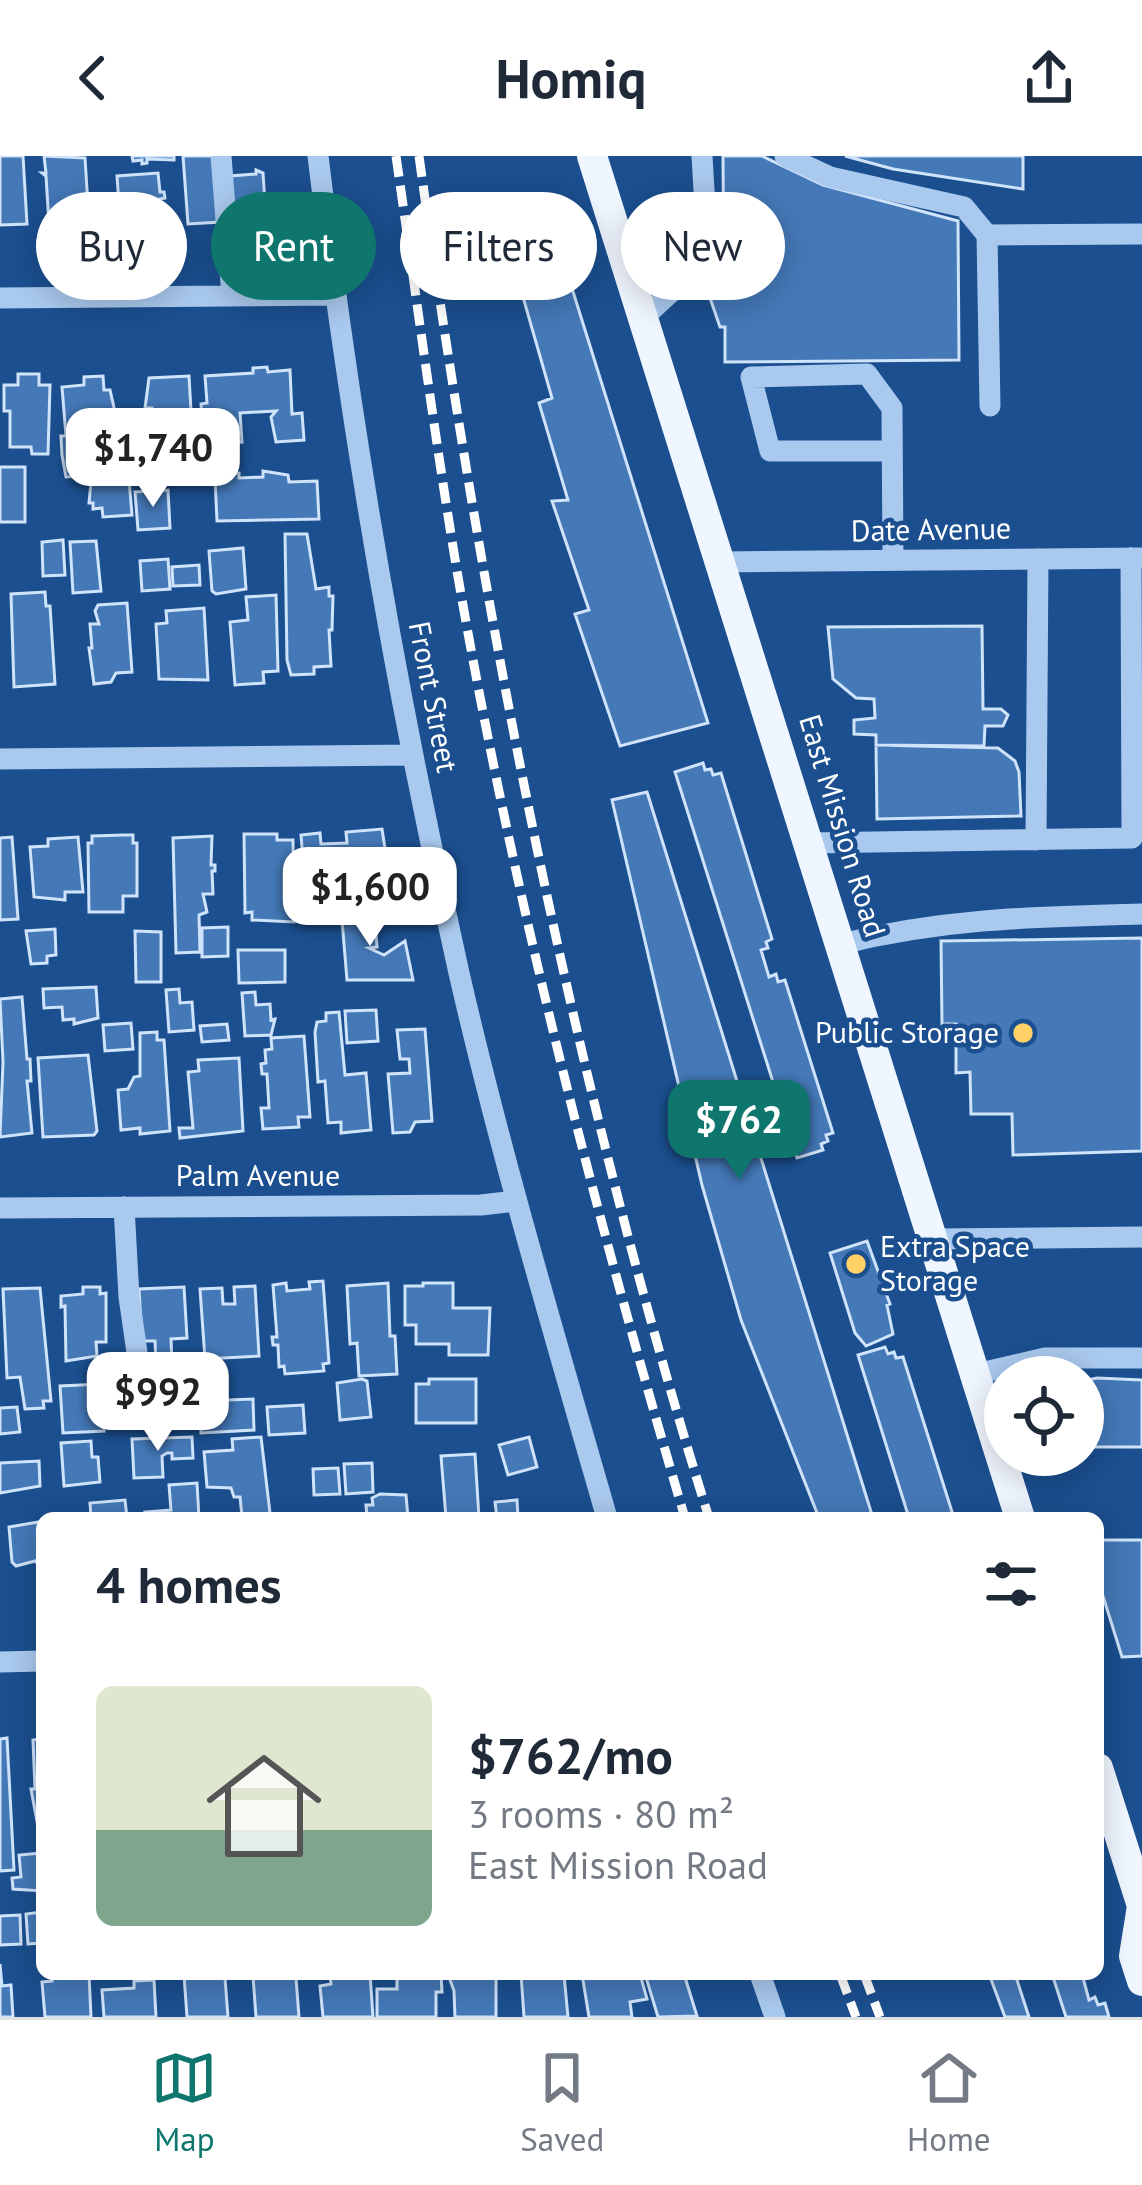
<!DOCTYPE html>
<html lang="en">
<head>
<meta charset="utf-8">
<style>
	body { margin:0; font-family:"PT Sans",sans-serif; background:#f6f6f7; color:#1f2937; height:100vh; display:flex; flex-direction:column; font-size:45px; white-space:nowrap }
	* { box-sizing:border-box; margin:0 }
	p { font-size:39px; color:#747a83 }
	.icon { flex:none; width:66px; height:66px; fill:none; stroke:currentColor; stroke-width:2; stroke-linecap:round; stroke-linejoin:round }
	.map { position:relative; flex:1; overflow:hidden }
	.side { position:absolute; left:36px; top:1356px; width:1068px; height:468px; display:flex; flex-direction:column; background:#fff; border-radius:18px; box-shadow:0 6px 30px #0003 }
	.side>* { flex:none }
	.hud { position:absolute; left:36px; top:36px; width:1071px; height:108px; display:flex; gap:24px }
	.tools { position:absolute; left:984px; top:1200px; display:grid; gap:24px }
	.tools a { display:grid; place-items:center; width:120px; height:120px; border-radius:50%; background:#fff; box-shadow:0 6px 30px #0003; font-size:60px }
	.price { position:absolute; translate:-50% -102px; padding:0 27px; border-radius:24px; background:#fff; color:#222; font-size:39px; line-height:78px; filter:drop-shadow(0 3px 6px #0008) }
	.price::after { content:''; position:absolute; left:50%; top:72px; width:36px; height:27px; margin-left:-18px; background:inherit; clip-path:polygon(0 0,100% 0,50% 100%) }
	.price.selected { background:#0f766e; color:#fff }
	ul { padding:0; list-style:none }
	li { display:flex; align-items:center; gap:36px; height:300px; padding:0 60px }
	li span { display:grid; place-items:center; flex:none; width:336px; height:240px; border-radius:18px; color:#555 }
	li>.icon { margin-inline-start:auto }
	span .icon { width:144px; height:144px; fill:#fffc; stroke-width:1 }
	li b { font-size:51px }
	h2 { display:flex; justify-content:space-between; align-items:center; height:144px; padding:0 60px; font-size:51px }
	.chip { padding:0 42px; border-radius:54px; background:#fff; box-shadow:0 6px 30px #0003; font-size:42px; line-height:108px }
	.chip.selected { background:#0f766e; color:#fff }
	header { display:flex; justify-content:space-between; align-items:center; height:156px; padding:0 60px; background:#fff; font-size:54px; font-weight:800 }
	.dock { display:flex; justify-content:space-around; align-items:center; height:168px; border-top:3px solid #e0e1e3; background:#fff; font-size:33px; color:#747a83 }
	.dock a { display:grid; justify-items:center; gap:6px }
	.dock .selected { color:#0f766e }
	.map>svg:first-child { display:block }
	.building { fill:#4478b7; stroke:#cfe3fa; stroke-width:3 }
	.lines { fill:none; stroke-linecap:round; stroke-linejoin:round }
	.minor { stroke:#a9c9ee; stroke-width:21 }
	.major { stroke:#f0f6ff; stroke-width:30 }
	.rail { stroke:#fff; stroke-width:9; stroke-dasharray:21 9; stroke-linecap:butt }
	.poi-dot { fill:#ffd166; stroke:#1b4f8f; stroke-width:4.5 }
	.labels { text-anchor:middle; stroke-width:9; stroke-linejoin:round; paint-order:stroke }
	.street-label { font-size:30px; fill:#fff; stroke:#1b4f8f }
	.poi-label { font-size:30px; fill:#fff; stroke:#1b4f8f; text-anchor:end }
</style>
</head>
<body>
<header><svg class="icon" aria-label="back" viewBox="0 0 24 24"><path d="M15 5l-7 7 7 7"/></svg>Homiq<svg class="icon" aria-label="share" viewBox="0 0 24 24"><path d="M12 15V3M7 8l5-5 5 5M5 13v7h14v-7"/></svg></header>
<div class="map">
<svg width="1142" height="1861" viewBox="0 0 1142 1861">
	<rect width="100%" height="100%" fill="#1b4f8f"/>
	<!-- building -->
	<path class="building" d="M0 0H23L27 68 0 69Z
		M44 0 85 2 89 65 49 68 46 20 42 17H46Z
		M132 0H174V4L147 3V7L142 8V4L133 5Z
		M183 0H215L221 66 188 68Z
		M723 0H762L823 29 958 65 959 204 725 206V171H720L710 142 724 137Z
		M845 0H1023V33L893 13Z
		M256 14 263 17 266 62 233 65 230 20 256 18Z
		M158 17 160 36H164L165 42 160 43 162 67 145 68 141 60 120 62 117 20Z
		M565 110 708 567 620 590 575 458 589 454 552 345 568 344 539 247 552 242 521 134 533 132 532 119Z
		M267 211 268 216 290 214 292 258 302 257 304 284 276 286 271 261 276 255 240 257 242 286 204 289 201 248 207 247 205 220 253 217V212Z
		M18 218H39V229H50L48 298H32L31 291H10V255H4V229H18Z
		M103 220 104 234H110L115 256 114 278 106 279 107 297 79 299 81 320 66 321 62 299 61 280H66L62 231 84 229V221Z
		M189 220 194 307 155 310 154 294H149L148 280H153L152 252H145L149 222Z
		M0 311H25V366H0Z
		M263 315 288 319 289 326 317 325 319 363 217 365 215 323H226V318L239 317V322L263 321Z
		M129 323 132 359 103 361 102 352 93 353V347H89L91 326Z
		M168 334 170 372 138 374 135 336Z
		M285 378H307L316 433 329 431V440H333L332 474H329L331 510 314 511V518L291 519 287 504Z
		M63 384 65 419 43 420 42 386Z
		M96 385 101 435 73 437 70 386Z
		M243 392 246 433 216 438 212 435 209 395Z
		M168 403 170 433 142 435 140 405Z
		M199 409 200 429 173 430 172 411Z
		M45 436 46 450H50L55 528 14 531 11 438Z
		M276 439 278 515 263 516 264 527 235 529 230 466 248 464 246 441Z
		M127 447 132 516 116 517 111 526 94 528 89 492H92L90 468H99L95 455 98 449Z
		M204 452 208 524 159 523 156 468 167 467 166 455Z
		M982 470 983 553H1001L1008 559 1003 570H985L984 590 876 589V579L854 578V564L875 562 874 543 856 542 833 523 828 471Z
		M876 589 998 592 1015 605 1019 616 1021 660 877 663Z
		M703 607 705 614 711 613 713 619 721 617 772 783 766 786 768 792 761 794 769 821 776 818 778 826 785 824 833 977 826 979 828 985 821 988 823 994 797 1002 675 616Z
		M647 636 873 1362H819L741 1164 702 1029 612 644Z
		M382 673 391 731 369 736 365 719 352 720 353 725H343L344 740 306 742 301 679 320 677 321 688 347 687 346 676Z
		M244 678H277V684H293L294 766 252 764V756L245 757Z
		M123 679H133V687H137V740H123V756H89L88 687H92V680Z
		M212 680 211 709H215V715H212L213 738H203L207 756 199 759 200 796 176 797 173 682Z
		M12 681 18 763 0 764V682Z
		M78 681 83 736H65V744L34 741 30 691 48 690V683Z
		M354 747 374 750 377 791 369 792 384 799 405 785 413 824H347L341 752H354Z
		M228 771V800L202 801V772Z
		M55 773 56 799 47 800V807L31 808 26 775Z
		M135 775 161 776V826H136Z
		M1142 782V995L1013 999 1012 958H971L970 916 956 917V868H942L941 785Z
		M238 794H285V826L239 827Z
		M96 831 98 862 74 868V863L63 864 62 851 44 852 43 833Z
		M179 833 180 847 192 846 194 874 169 876 166 834Z
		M255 836 256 849 270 848 271 864 275 863 271 879 245 880 242 837Z
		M22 841 27 903H30L31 925H27L32 977 0 981 3 906 0 843Z
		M376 854 378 885 347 887 345 855Z
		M339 856 345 919 366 917 371 974 341 977V966L328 967 325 925 318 926 315 876 317 866 326 865V857Z
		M131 867 133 893 105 895 103 869Z
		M227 868 229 884 202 886 200 870Z
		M425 873 432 965 415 966 410 976 393 977 388 918 410 917 409 903H400L397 874Z
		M157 876V884H164L170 975 140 978V972L121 974 118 934 128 933 134 921 140 920V877Z
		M304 880 310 961H298L299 971 263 973 261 952H269L267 918H262L261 908 266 907 265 894 272 893 271 882Z
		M88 899 97 975 94 979 43 981 38 902Z
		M239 902 243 975 180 982 179 972H193L188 916 199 915 198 904Z
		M867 1085 890 1148 887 1149 893 1178 866 1190 855 1177 830 1097Z
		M323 1125 329 1207 323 1208 324 1215 285 1218 284 1210 279 1211 278 1189H273L272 1181H277L273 1129 286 1127 287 1135 310 1133 309 1126Z
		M388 1127 390 1180H395L397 1218 359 1220 357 1187 350 1188 347 1130Z
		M423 1127H453V1152H490L488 1199H449V1188H416V1169H405V1130H423Z
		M255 1130 259 1200 205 1203 200 1133 222 1132 223 1148H235L234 1131Z
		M83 1131H100V1138L106 1137V1186H96L97 1200 66 1205 65 1150 61 1151V1140L83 1138Z
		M184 1131 187 1182 171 1183 172 1207 156 1208 155 1185H142L139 1133Z
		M40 1132 51 1245H43L44 1252 25 1253 20 1221 7 1222 3 1133Z
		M885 1191 888 1198 894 1196 896 1202 903 1201 954 1362H909L858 1199Z
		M1097 1222 1142 1224V1291H1083V1225Z
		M362 1223 367 1225 371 1261 340 1264 337 1227Z
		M429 1223H476V1267H416V1228H429Z
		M101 1228 104 1275 63 1277 60 1230Z
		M156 1236 158 1265 132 1267 130 1237Z
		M253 1243 254 1274 201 1277 200 1245Z
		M303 1249 305 1277 269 1279 267 1251Z
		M17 1251 20 1276 0 1278V1252Z
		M192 1281 193 1302 172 1303V1297H167L162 1300 163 1321 134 1322 132 1283Z
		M261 1281 270 1357 242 1360 240 1341H234L231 1332 207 1331 204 1296 233 1294 232 1283Z
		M529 1281 537 1311 508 1319 499 1289Z
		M91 1285 92 1301H98L100 1326 64 1330 61 1287Z
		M475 1298 479 1362H446L441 1300Z
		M39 1305 40 1330 0 1337V1307Z
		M372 1307 373 1336 346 1338 344 1308Z
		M338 1312 340 1338 314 1339 313 1313Z
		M197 1327 199 1362H146L145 1356 171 1354 169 1329Z
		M380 1338 406 1339 408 1362H367L366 1349H373L372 1342Z
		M125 1344 127 1362H87L91 1361 90 1347Z
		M517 1344 518 1361 544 1359V1362H497L495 1346Z
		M38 1366H42V1421L41 1411 35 1405 16 1410 12 1406 9 1371Z
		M1098 1384H1142V1500L1122 1501 1098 1424Z
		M7 1582 14 1714 0 1715V1583Z
		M42 1583V1671H38L31 1633H35L33 1584Z
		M42 1697V1735L13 1733 12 1722 21 1721 19 1699Z
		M42 1756V1787L28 1788 26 1758Z
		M20 1759 21 1788 0 1789V1760Z
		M0 1808 2 1830 11 1829 13 1861H0Z
		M51 1818H89L91 1861H45L42 1826 52 1825Z
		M230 1818 225 1822 228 1861H187L184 1819Z
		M304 1818 296 1822 299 1861H256L253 1820Z
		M330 1818H370L373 1861H323L320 1830 331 1828Z
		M408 1818H441L442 1836H436V1861H377V1833H397V1822H408Z
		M496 1818V1861H455L454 1835 448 1818Z
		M521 1818 564 1819 568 1861H524Z
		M582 1818 595 1821 640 1818 647 1843 630 1846 632 1861H589Z
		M645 1818H684L697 1860 658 1861Z
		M989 1818H1015L1029 1861H1005Z
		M1052 1818H1082L1089 1844 1095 1841 1098 1849 1105 1847 1109 1861H1066Z
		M154 1824 156 1861H104L102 1834 134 1832V1825Z"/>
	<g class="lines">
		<!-- minor -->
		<path class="minor" d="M221 0 232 140
			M318 0C351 275 398 547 459 817 501 1000 555 1181 607 1362
			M785 0 830 21 964 51 987 79 990 250
			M987 79 1142 78
			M0 142 334 139
			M644 161 708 102 702 0
			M892 295H770L751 221 867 218 892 252 893 404
			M722 406 1141 402
			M0 603 412 599
			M1036 684 1038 403
			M809 687 1132 682 1131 402
			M841 788C945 762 1036 761 1142 758
			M124 1051 129 1141 141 1224
			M0 1052 481 1049 516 1045
			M934 1083 1142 1081
			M976 1218 1045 1202H1142
			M0 1506 42 1505
			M760 1818 775 1861"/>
		<!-- major -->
		<path class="major" d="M592 0 1020 1362
			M1098 1612 1142 1750 1134 1800 1142 1825"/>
		<!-- rail -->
		<path class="rail" d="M396 0C416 138 434 277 457 415 512 734 593 1051 685 1362
			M419 0C483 461 570 917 709 1362
			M840 1818 856 1861
			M864 1818 880 1861"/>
	</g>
	<!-- markers -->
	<g class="poi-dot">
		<circle cx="1023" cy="877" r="12"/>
		<circle cx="856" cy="1108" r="12"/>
	</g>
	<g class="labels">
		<!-- street labels -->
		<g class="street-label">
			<text transform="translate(931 374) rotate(-1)" y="10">Date Avenue</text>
			<text transform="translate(433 541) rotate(79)" y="10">Front Street</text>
			<text transform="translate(842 670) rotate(73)" y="10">East Mission Road</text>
			<text x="258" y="1030">Palm Avenue</text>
		</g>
		<!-- poi labels -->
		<g class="poi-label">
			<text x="999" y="887">Public Storage</text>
			<text x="880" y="1101" text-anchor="start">Extra Space<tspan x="880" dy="34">Storage</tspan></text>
		</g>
	</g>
</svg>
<div class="tools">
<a><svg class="icon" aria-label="locate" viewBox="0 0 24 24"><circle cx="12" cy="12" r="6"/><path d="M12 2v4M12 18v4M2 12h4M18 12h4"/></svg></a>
</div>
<b class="price" style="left:153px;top:354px">$1,740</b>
<b class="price" style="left:370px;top:793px">$1,600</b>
<b class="price selected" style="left:739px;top:1026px">$762</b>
<b class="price" style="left:158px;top:1298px">$992</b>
<div class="hud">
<a class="chip">Buy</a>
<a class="chip selected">Rent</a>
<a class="chip">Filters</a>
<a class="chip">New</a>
</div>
<section class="side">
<h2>4 homes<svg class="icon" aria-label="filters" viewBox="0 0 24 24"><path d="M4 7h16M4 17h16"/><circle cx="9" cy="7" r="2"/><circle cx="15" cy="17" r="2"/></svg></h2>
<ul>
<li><span style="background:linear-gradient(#dfe7d0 60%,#7fa58c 0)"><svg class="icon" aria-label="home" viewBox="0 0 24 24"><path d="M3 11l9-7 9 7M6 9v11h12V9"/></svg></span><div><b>$762/mo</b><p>3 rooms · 80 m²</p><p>East Mission Road</p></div></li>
</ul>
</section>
</div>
<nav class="dock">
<a class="selected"><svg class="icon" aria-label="map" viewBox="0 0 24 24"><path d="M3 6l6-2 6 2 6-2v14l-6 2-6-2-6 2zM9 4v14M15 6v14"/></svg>Map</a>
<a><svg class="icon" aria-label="saved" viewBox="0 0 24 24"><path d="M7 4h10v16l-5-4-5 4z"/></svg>Saved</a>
<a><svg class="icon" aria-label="home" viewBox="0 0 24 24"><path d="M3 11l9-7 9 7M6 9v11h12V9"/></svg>Home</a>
</nav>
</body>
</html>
